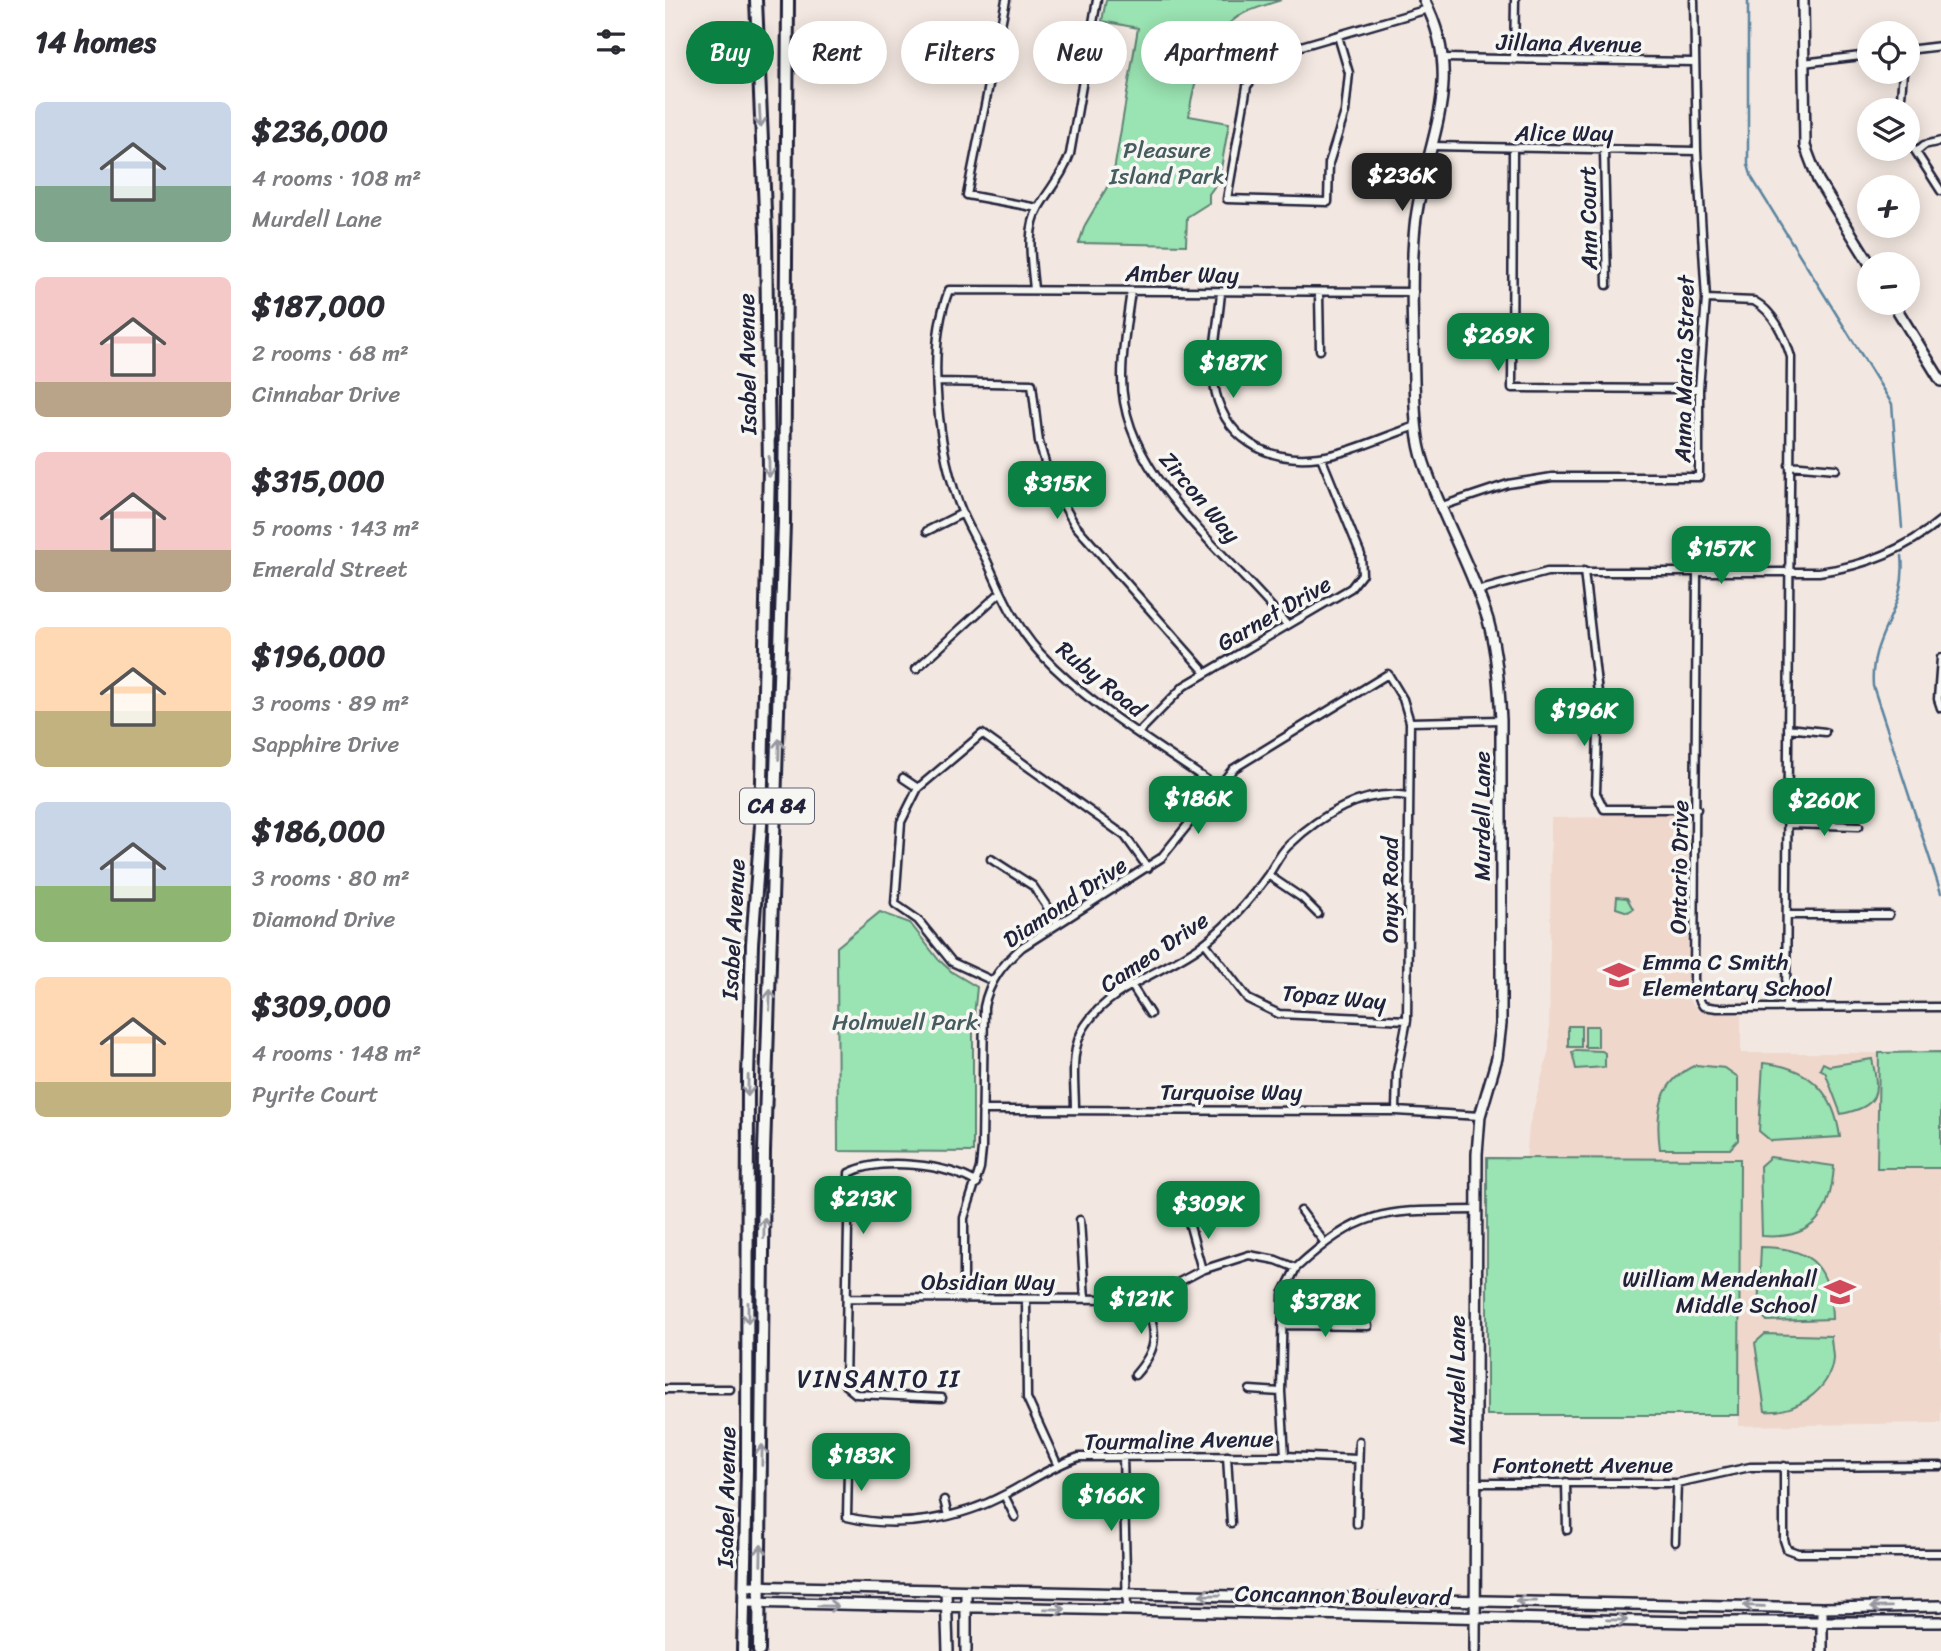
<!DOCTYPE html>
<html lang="en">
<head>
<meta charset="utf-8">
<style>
	body { margin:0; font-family:Sriracha,sans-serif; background:#f7f7f7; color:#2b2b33; height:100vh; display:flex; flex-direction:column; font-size:26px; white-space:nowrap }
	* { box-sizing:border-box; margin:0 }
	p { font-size:23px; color:#7c7c81 }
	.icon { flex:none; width:38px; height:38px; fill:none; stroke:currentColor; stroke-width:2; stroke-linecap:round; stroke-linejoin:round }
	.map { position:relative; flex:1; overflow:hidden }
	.panel { display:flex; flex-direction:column; background:#fff; width:665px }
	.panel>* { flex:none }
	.top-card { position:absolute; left:21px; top:21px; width:665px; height:63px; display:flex; gap:14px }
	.buttons { position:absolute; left:1192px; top:21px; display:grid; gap:14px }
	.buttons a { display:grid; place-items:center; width:63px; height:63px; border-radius:50%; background:#fff; box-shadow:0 4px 18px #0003; font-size:35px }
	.price { position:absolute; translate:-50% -60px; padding:0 16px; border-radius:14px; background:#0b8043; color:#fff; font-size:23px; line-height:46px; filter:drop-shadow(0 2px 4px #0008) }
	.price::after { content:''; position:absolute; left:50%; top:42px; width:21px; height:16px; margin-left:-10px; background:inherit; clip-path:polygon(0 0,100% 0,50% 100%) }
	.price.active { background:#222; color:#fff }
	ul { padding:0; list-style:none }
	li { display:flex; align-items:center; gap:21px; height:175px; padding:0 35px }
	li span { display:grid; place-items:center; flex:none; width:196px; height:140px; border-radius:10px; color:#555 }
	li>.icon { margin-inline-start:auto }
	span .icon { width:84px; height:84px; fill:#fffc; stroke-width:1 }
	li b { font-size:30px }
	h2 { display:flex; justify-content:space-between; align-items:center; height:84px; padding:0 35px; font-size:30px }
	.tag { padding:0 24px; border-radius:32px; background:#fff; box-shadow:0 4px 18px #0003; font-size:24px; line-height:63px }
	.tag.active { background:#0b8043; color:#fff }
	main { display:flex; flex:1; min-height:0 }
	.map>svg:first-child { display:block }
	.built { fill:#efd7cc }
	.green { fill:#9ae3b2; stroke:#5e8276; stroke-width:2 }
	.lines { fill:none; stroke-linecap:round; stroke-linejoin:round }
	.stream { stroke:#5a839f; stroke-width:2.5 }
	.street-casing { stroke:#22223b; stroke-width:11 }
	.secondary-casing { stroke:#22223b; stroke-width:14 }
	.highway-casing { stroke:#22223b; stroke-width:16 }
	.street { stroke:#f6f6f2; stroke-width:6 }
	.secondary { stroke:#f6f6f2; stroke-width:9 }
	.highway { stroke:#f6f6f2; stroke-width:10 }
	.oneway { stroke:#9797a0 }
	.labels { text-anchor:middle; stroke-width:7; stroke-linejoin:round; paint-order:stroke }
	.shield { fill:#f6f6f2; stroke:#626272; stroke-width:2 }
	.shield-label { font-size:21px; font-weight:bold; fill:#22223b }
	.street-label { font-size:23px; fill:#22223b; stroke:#f6f6f2 }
	.park-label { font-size:23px; fill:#465c5f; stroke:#f6f6f2 }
	.poi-label { font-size:23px; fill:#22223b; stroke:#f6f6f2; text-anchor:start }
	.neighbourhood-label { font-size:24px; letter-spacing:2px; fill:#22223b; stroke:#f6f6f2 }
</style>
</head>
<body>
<main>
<section class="panel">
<h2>14 homes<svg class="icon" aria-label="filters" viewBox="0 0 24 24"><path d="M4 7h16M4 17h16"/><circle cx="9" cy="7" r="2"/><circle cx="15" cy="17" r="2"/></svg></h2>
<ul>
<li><span style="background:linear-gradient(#c9d6e8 60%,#7fa58c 0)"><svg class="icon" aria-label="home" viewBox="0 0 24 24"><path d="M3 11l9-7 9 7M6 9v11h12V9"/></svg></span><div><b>$236,000</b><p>4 rooms · 108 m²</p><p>Murdell Lane</p></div></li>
<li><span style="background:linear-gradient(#f6c9c9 75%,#b9a48a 0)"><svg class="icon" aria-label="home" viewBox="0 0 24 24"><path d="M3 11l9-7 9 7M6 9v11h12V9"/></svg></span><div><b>$187,000</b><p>2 rooms · 68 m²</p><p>Cinnabar Drive</p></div></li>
<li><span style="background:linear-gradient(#f6c9c9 70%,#b9a48a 0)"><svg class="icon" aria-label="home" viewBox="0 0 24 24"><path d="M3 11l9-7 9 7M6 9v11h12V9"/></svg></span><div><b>$315,000</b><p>5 rooms · 143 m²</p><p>Emerald Street</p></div></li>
<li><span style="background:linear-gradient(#ffd9b3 60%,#c2b280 0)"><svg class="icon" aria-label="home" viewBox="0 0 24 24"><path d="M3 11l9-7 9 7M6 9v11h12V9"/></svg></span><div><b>$196,000</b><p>3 rooms · 89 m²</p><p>Sapphire Drive</p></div></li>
<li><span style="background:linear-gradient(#c9d6e8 60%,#8fb573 0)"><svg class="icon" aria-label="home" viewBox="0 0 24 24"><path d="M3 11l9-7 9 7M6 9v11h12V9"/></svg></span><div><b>$186,000</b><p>3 rooms · 80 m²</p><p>Diamond Drive</p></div></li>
<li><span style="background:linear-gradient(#ffd9b3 75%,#c2b280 0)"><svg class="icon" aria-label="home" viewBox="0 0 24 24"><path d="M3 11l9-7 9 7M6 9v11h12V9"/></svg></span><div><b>$309,000</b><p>4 rooms · 148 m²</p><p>Pyrite Court</p></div></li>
</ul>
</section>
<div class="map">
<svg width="1276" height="1651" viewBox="0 0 1276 1651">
	<rect width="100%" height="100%" fill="#f3e8e1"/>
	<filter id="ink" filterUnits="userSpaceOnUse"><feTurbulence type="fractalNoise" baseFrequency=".0143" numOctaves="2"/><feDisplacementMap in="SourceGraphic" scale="14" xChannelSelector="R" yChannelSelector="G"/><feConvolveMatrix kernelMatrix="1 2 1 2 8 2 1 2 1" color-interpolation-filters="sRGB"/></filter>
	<g filter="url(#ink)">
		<!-- built -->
		<path class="built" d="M936 814 1013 815 1022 820 1023 993 1025 1001 1036 1012 1076 1015V1053H1214L1212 1168H1276V1423L1074 1426 1075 1159H861L864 1126 884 1049 886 818 935 817Z"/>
		<!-- green -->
		<path class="green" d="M441 0H616C604 4 591 8 579 13 544 32 528 79 524 116L564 123 554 180 544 194V203L522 217 521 245 414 243 420 225 448 177 473 28 437 21Z
			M952 897 962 898 968 909 963 912 951 908Z
			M215 912 245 923 273 959 287 972 312 987 308 1026V1152L173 1151 172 947Z
			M903 1026H916V1047H903Z
			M920 1026H933V1047H920Z
			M911 1050 937 1051 940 1053V1067L911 1069 907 1052Z
			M1276 1052V1168H1212L1214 1053Z
			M1207 1059C1215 1095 1214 1106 1176 1114L1160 1072 1155 1069 1158 1063 1164 1066Z
			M1098 1063C1143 1067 1169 1091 1175 1137L1106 1141 1094 1131Z
			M1031 1065 1060 1068 1073 1077V1140L1065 1149H995C990 1112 994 1081 1031 1065Z
			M1105 1157 1169 1166C1166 1214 1149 1240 1097 1236L1095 1166Z
			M822 1158 1075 1159 1074 1415H822Z
			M1096 1247C1148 1247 1166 1268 1167 1319L1102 1321 1093 1311Z
			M1100 1334 1166 1336C1166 1343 1168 1352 1168 1359 1165 1391 1129 1414 1100 1411L1090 1343Z"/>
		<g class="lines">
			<!-- stream -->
			<path class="stream" d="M1083 0V165L1087 178 1227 404 1237 528
				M1237 556C1243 611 1204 633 1208 686L1276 893"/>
			<defs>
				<path id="street" d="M341 0 302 195 373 208
					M673 36 684 73 680 112 664 163 663 202 562 199 582 86 600 63 626 49 763 9
					M1242 50 1276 46
					M779 58 1029 62
					M849 60 850 0
					M1138 63 1204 55
					M1235 110 1238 72
					M1242 138 1276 191
					M767 146 1032 151
					M848 150 847 388 1034 389
					M939 150 942 285
					M1252 151 1259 145 1276 141
					M369 290C367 264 360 231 374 207 385 188 398 175 405 154L432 0
					M466 291C462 319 457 348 457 377 456 477 565 553 622 625
					M556 292C554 321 546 354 549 383 556 437 602 464 654 457 686 453 720 436 751 426
					M654 294 655 350
					M1041 299 1089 301C1109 312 1119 335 1126 357L1121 1007
					M273 382 367 384 374 442 386 483 410 525 541 673
					M1124 465 1171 469
					M777 506 843 484 887 477H1034V389L1041 299 1032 151 1029 0
					M262 531 298 513
					M919 571 934 702 931 793 939 809H1032
					M1032 572 1029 980 1030 992 1038 1006 1052 1008 1276 1007
					M812 591 882 572H1154C1200 566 1240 550 1276 520
					M1276 658 1273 699 1276 708
					M251 669 336 592
					M745 722 836 720
					M1123 728 1160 732
					M474 732 519 686 686 588 697 574 696 555 656 457
					M238 778 253 788
					M552 787C492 745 425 707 375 653 351 627 336 593 322 561 314 545 305 530 298 514 273 454 260 351 284 290L749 292
					M1124 824 1194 826
					M326 859 368 886 393 923
					M603 875 637 898 653 914
					M1123 915H1224
					M540 943 583 999 614 1014 742 1020
					M328 981 287 962 253 920 230 904 236 822 253 788 317 734 460 836 483 868
					M467 986 485 1014
					M410 1109C410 1082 404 1050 420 1026 447 984 505 971 542 941 566 922 585 900 603 875 610 865 615 853 624 845 655 815 699 789 742 796
					M317 1110 731 1111 815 1116
					M636 1211 659 1242
					M523 1219 537 1270
					M415 1220 420 1299
					M184 1298 482 1299 537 1270 584 1255 611 1260 631 1268C698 1206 725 1211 812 1210
					M299 1299V1218L315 1168 317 1149 319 1007C324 981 338 964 357 947L496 858 568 769 723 674 738 699 745 722 742 1020 732 1071 731 1111
					M361 1299 362 1398 392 1464
					M617 1325 703 1326
					M470 1375C496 1345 490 1336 482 1299
					M0 1389H65
					M585 1390 616 1392
					M277 1398 191 1394 180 1385 184 1173C215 1157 283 1164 312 1183
					M458 1456 462 1610
					M562 1456 566 1523
					M620 1456 616 1392 618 1294 631 1268
					M1119 1466V1540L1122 1549 1133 1553H1276
					M183 1469 182 1517C234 1530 295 1519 341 1494 366 1481 387 1466 414 1457L620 1456 693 1459
					M901 1482 902 1530
					M811 1483H1012L1085 1467 1276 1466
					M339 1495 350 1517
					M279 1500 283 1516
					M692 1524 694 1441
					M1010 1542 1012 1483"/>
				<path id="secondary" d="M759 0C803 84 759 142 750 226 745 276 748 329 749 380 750 407 750 437 759 463 777 517 806 566 823 620 832 653 834 686 836 720V1024L832 1058 815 1116 812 1154 810 1651
					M1138 0 1140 146 1153 180 1205 264
					M1228 303 1276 381
					M80 1586 1157 1608 1276 1606
					M281 1591 283 1651
					M80 1602 1023 1622H1276
					M1157 1608V1651
					M301 1651V1591"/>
				<path id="highway" d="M78 1651 82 1470 83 1077 87 944 96 825 104 469 101 235 91 0
					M94 1651 99 1152 119 523 123 0"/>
			</defs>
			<!-- street casing -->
			<use href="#street" class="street-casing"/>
			<!-- secondary casing -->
			<use href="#secondary" class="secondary-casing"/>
			<!-- highway casing -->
			<use href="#highway" class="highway-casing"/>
			<!-- street -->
			<use href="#street" class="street"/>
			<!-- secondary -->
			<use href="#secondary" class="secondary"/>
			<!-- highway -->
			<use href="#highway" class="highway"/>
		</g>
		<!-- one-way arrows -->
		<defs><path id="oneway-shaft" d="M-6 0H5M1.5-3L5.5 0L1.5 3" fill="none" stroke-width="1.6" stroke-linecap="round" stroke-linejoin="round" transform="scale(1.75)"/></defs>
		<g class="oneway">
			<use href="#oneway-shaft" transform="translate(95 117) rotate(87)"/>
			<use href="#oneway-shaft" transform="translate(104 467) rotate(90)"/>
			<use href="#oneway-shaft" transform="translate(114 749) rotate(-88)"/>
			<use href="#oneway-shaft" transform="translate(105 1000) rotate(-88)"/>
			<use href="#oneway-shaft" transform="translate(83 1086) rotate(91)"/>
			<use href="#oneway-shaft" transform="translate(99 1228) rotate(-89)"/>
			<use href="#oneway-shaft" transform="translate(83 1313) rotate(90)"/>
			<use href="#oneway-shaft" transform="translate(97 1455) rotate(-89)"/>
			<use href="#oneway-shaft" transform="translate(96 1555) rotate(-89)"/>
			<use href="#oneway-shaft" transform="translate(545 1595) rotate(-179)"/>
			<use href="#oneway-shaft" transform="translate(861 1601) rotate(-179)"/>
			<use href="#oneway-shaft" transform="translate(163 1606) rotate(1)"/>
			<use href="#oneway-shaft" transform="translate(1089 1606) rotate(-178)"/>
			<use href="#oneway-shaft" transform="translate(1216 1607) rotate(179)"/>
			<use href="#oneway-shaft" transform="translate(390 1609) rotate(1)"/>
			<use href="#oneway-shaft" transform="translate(952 1620) rotate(1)"/>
		</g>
	</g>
	<!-- icons -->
	<defs>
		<symbol id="school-bare" viewBox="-9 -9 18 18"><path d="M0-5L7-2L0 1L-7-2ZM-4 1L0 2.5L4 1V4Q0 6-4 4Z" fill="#d1495b" stroke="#f6f6f2" stroke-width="2.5" paint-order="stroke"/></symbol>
	</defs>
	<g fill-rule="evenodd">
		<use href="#school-bare" x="932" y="953" width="44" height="44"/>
		<use href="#school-bare" x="1153" y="1270" width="44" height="44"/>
	</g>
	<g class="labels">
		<!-- shield labels -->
		<rect class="shield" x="75" y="788.5" width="74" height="35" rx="5"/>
		<g class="shield-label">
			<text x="112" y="813">CA 84</text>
		</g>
		<!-- street labels -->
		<g class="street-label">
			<text transform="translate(904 43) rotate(1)" y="8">Jillana Avenue</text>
			<text x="899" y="141">Alice Way</text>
			<text transform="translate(923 218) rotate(-91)" y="8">Ann Court</text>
			<text transform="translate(517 274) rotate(1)" y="8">Amber Way</text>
			<text transform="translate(82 364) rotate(-91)" y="8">Isabel Avenue</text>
			<text transform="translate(1019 369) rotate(-89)" y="8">Anna Maria Street</text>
			<text transform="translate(535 497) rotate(50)" y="8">Zircon Way</text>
			<text transform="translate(609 613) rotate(-30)" y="8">Garnet Drive</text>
			<text transform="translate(436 679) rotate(39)" y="8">Ruby Road</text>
			<text transform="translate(817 816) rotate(-90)" y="8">Murdell Lane</text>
			<text transform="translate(1014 867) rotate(-89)" y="8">Ontario Drive</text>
			<text transform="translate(725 890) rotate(-90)" y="8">Onyx Road</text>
			<text transform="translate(400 902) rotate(-34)" y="8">Diamond Drive</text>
			<text transform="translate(68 929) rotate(-87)" y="8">Isabel Avenue</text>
			<text transform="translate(489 952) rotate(-34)" y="8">Cameo Drive</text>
			<text transform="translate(669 997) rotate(5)" y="8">Topaz Way</text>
			<text x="566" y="1100">Turquoise Way</text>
			<text x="323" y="1290">Obsidian Way</text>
			<text transform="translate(792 1380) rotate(-90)" y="8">Murdell Lane</text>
			<text transform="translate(514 1440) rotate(-1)" y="8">Tourmaline Avenue</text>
			<text x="918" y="1473">Fontonett Avenue</text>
			<text transform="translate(61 1497) rotate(-89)" y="8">Isabel Avenue</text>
			<text transform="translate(678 1595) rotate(1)" y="8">Concannon Boulevard</text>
		</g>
		<!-- park labels -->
		<g class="park-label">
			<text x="502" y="158">Pleasure<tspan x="502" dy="26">Island Park</tspan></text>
			<text x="240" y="1030">Holmwell Park</text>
		</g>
		<!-- poi labels -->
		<g class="poi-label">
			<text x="977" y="970">Emma C Smith<tspan x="977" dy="26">Elementary School</tspan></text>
			<text x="1152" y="1287" text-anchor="end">William Mendenhall<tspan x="1152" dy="26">Middle School</tspan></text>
		</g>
		<!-- neighbourhood labels -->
		<g class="neighbourhood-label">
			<text x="214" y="1387">VINSANTO II</text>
		</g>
	</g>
</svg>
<div class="buttons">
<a><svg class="icon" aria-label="locate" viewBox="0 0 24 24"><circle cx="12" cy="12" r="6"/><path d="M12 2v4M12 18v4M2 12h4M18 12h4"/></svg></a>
<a><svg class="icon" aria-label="layers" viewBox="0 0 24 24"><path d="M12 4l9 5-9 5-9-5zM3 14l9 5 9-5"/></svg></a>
<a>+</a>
<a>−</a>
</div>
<b class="price active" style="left:737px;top:213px">$236K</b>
<b class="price" style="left:833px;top:373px">$269K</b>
<b class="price" style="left:568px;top:400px">$187K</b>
<b class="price" style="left:392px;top:521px">$315K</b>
<b class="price" style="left:1056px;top:586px">$157K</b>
<b class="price" style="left:919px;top:748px">$196K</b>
<b class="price" style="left:533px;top:836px">$186K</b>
<b class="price" style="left:1159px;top:838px">$260K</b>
<b class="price" style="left:198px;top:1236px">$213K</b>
<b class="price" style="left:543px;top:1241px">$309K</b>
<b class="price" style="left:476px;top:1336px">$121K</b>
<b class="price" style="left:660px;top:1339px">$378K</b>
<b class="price" style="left:196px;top:1493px">$183K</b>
<b class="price" style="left:446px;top:1533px">$166K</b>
<div class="top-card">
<a class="tag active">Buy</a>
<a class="tag">Rent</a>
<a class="tag">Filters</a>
<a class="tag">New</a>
<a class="tag">Apartment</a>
</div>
</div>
</main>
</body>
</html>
